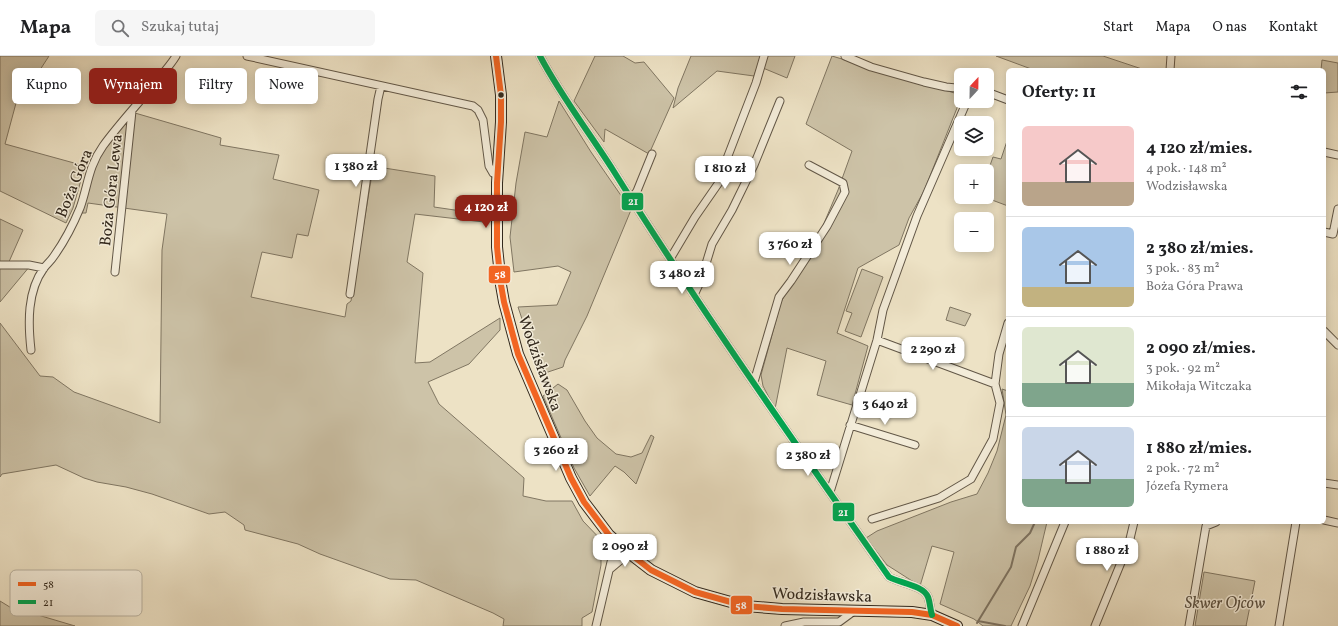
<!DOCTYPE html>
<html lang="pl">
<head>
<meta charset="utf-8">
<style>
	body { margin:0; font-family:Vollkorn,serif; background:#f6f6f6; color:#202124; height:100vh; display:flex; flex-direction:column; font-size:15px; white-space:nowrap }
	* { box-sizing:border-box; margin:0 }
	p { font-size:13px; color:#757577 }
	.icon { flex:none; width:22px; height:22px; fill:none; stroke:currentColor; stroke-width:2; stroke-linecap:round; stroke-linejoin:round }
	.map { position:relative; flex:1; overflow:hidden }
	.side { position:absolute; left:1006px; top:12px; width:320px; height:456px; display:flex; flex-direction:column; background:#fff; border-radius:6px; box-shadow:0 2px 10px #0003 }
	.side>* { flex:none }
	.guide { position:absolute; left:12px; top:12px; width:380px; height:36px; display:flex; gap:8px }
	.needle { width:26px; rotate:22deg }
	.tools { position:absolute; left:954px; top:12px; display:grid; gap:8px }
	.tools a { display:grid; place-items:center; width:40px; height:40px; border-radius:6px; background:#fff; box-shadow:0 2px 10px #0003; font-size:20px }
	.price { position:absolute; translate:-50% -34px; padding:0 9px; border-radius:8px; background:#fff; color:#222; font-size:13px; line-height:26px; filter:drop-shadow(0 1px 2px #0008) }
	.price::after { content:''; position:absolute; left:50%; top:24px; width:12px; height:9px; margin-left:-6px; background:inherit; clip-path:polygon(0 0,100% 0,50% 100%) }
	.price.selected { background:#8f2418; color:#fff }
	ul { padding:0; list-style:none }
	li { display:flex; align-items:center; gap:12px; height:100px; padding:0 16px }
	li+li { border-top:1px solid #e0e0e0 }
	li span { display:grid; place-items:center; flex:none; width:112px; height:80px; border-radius:6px; color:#555 }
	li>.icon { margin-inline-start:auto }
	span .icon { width:48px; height:48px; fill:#fffc; stroke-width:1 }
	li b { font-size:17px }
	h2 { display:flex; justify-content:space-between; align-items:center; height:48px; padding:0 16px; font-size:17px }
	.pill { padding:0 14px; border-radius:6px; background:#fff; box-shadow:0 2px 10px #0003; font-size:14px; line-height:36px }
	.pill.selected { background:#8f2418; color:#fff }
	header { display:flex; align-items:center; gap:24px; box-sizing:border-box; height:56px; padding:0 20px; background:#fff; border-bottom:1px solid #e0e0e0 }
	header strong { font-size:19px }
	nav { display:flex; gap:22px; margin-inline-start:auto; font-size:14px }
	.search { width:280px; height:36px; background:#f6f6f6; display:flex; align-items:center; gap:10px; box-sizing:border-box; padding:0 14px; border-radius:6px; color:#757577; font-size:15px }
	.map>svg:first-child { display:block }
	.green { fill:#cdc3a8; stroke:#807662 }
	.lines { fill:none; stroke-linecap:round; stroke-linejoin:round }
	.stream { stroke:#7d7260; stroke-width:2 }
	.minor-casing { stroke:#625747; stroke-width:9 }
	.secondary-casing { stroke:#33291d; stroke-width:12 }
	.minor { stroke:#f3ecd9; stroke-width:7 }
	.secondary { stroke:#f3ecd9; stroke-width:10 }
	.bus-1-casing { stroke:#f3ecd9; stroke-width:9 }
	.bus-2-casing { stroke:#f3ecd9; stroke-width:9 }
	.bus-1 { stroke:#f26522; stroke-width:6 }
	.bus-2 { stroke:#00a651; stroke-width:6 }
	.bus-dot { fill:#33291d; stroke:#f3ecd9; stroke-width:1.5 }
	.labels { text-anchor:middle; stroke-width:3; stroke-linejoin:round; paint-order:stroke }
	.street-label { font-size:16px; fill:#33291d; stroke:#f3ecd9 }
	.park-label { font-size:16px; font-style:italic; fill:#5a5040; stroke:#f3ecd9 }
	.key { fill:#f3ecd9; stroke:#b9b2a1; stroke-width:1 }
	.key-label { font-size:11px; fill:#33291d }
	.line-badge { stroke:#f3ecd9; stroke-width:1.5 }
	.badge-label { font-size:11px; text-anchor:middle; font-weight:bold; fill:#fff }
</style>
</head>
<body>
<header>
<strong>Mapa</strong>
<div class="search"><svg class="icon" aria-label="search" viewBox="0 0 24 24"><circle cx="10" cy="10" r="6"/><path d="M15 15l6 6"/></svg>Szukaj tutaj</div>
<nav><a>Start</a><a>Mapa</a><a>O nas</a><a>Kontakt</a></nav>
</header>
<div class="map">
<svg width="1338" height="570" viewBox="0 0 1338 570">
	<rect width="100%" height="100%" fill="#ede2c5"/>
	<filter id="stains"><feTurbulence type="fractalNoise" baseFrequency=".005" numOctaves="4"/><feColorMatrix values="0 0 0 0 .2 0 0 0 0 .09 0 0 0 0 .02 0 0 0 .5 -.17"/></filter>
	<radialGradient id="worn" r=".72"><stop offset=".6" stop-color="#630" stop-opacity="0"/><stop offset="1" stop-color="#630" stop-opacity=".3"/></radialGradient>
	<!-- green -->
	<path class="green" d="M0 0H49L25 37 19 36 5 88 85 110 73 152 66 167 0 135Z
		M595 0H623L635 7 644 6 674 42 649 98 605 73 604 86 574 45Z
		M691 0H761L754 20 717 15 673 52 678 32Z
		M766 0H795L787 22 763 12Z
		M832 0 961 39V42L924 135 909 162 899 189 858 212 837 277 868 290 852 349 817 339 826 305 787 292 775 353 763 330 761 319 781 246 822 172 838 134 852 95 806 68Z
		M996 0H1103L1145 14H1034Z
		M1322 4 1338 7V36L1324 37V14H1321Z
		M559 45 591 96 631 154 587 260 565 304 563 311 542 318 526 275 518 251 557 249 571 216 558 210 514 216 510 181 516 127 525 76 547 81Z
		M135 57 221 82 220 89 279 99 273 123 319 134 308 180 297 178 292 202 262 196 251 241 345 261 347 248 351 245 373 112 378 111 435 120 434 151 482 158 484 166 415 158 407 206 423 217 415 307 430 306 500 262V274L469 308 428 326 439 348 524 422 523 440 546 445H572L583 465 606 489 601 499V509L592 556 582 562V570H503L504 563 493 557 416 524 390 523 320 498 298 488 245 474 244 469 225 456 209 458 152 438 126 431 97 426 84 422 56 409 2 418 0 421V267L40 320 53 321 74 336 160 367 162 194 167 158 88 147 86 157H80L95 107 104 92 128 62H130Z
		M1007 85H1008V150L984 141H987V118L993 101 1001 103Z
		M0 163 23 174 8 208 30 210 0 246Z
		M862 213 883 221 861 281 845 275 852 257 846 255Z
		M950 251 971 258 965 270 946 264Z
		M558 328 567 334 585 365 597 382 616 398 631 401 642 397 651 379 654 381 636 428 624 416 615 410 590 440 574 412 543 340Z
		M1002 333 1008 335V466H1047L1038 504 1030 530 1011 570H983L974 563 940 548 954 496 932 490 920 530 887 509 866 482 877 475 951 446 977 438 988 417 997 395 1006 359Z
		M1204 516 1255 525 1246 570H1247H1195Z
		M0 545 13 553 38 559 75 570H0Z"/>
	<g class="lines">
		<!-- stream -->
		<path class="stream" d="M978 565 1005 570
			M977 567 1011 511 1016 491 1030 477 1035 466"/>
		<defs>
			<path id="minor" d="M247 0 473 50 478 54 483 64 489 110 493 117 498 119
				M540 0C561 40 589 76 613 114 700 253 795 387 889 521 899 527 923 529 928 541 930 546 930 553 932 559
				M845 0 871 11 924 26 946 31 956 32 961 31
				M1170 14 1171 0
				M987 36 1008 44
				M1324 96 1338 99
				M631 144 637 135 652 98
				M1324 176 1333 178 1338 153
				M670 203 695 161 720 125 721 118 756 27 764 0
				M0 209H29L44 212
				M115 216 132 55
				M350 238 378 43 381 30
				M694 239 701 224 712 188 732 154 754 109 780 45
				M1324 275 1338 289
				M877 284 995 328
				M31 294C28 267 27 235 44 212 47 208 51 205 54 200 64 186 73 169 80 152 88 130 88 111 103 90 119 68 138 48 155 27 162 18 170 10 176 0
				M754 326 779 241 791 225 827 170 845 136 843 127 809 109
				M850 369 915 389
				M1324 427 1338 429
				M830 436 877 284 883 254 917 160 967 45
				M872 463 939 442 971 423 993 383 1000 347 995 328 999 298 1008 267
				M1324 464 1338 467
				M610 513 629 497
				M596 570 611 506 620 489
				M785 570 804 566H839L854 555
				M1022 570 1065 466
				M1095 570 1129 487 1134 466
				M1189 570 1206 470 1216 466
				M1279 570 1296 466"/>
			<path id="secondary" d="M496 0 501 39V66L497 127V191L501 229 504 246 518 298 571 422 584 446 609 479 629 497 651 514 695 536 745 550 782 553 912 556 932 559 957 570"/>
		</defs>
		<!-- minor casing -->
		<use href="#minor" class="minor-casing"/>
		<!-- secondary casing -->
		<use href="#secondary" class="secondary-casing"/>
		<!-- minor -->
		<use href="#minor" class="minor"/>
		<!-- secondary -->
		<use href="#secondary" class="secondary"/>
		<defs>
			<path id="bus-1" d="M496 0 501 39V66L497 127V191L501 229 504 246 518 298 571 422 584 446 609 479 629 497 651 514 695 536 745 550 782 553 912 556 932 559 957 570"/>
			<path id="bus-2" d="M540 0C561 40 589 76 613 114 700 253 795 387 889 521 899 527 923 529 928 541 930 546 930 553 932 559"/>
		</defs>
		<!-- bus-1 casing -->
		<use href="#bus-1" class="bus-1-casing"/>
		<!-- bus-2 casing -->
		<use href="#bus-2" class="bus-2-casing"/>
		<!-- bus-1 -->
		<use href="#bus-1" class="bus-1"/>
		<!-- bus-2 -->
		<use href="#bus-2" class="bus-2"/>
	</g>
	<!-- markers -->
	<circle class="bus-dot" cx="501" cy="39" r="3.5"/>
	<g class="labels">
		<!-- street labels -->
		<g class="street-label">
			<text transform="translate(73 127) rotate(-68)" y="6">Boża Góra</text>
			<text transform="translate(110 134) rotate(-84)" y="6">Boża Góra Lewa</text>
			<text transform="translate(541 307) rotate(70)" y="6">Wodzisławska</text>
			<text transform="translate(822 538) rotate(2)" y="6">Wodzisławska</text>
		</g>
		<!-- park labels -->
		<g class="park-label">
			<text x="1225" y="552">Skwer Ojców</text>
		</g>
	</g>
	<!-- legend -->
	<rect x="10" y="514" width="132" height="46" rx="6" class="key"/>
	<rect x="18" y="526" width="18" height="4" fill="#f26522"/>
	<rect x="18" y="544" width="18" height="4" fill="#00a651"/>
	<g class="key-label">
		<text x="43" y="532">58</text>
		<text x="43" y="550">21</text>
	</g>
	<g class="line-badge">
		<rect x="621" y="136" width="23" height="19" rx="4" fill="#00a651"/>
		<rect x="488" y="209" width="23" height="19" rx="4" fill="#f26522"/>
		<rect x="832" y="446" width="23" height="20" rx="4" fill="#00a651"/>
		<rect x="730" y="539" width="23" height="20" rx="4" fill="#f26522"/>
	</g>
	<g class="badge-label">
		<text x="633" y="149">21</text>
		<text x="500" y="222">58</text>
		<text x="843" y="460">21</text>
		<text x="741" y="553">58</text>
	</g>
	<rect width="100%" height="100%" filter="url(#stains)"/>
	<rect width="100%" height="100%" fill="url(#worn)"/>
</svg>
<div class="tools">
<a><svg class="needle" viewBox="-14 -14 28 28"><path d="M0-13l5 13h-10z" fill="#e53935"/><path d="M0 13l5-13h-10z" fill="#757577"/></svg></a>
<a><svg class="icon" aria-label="layers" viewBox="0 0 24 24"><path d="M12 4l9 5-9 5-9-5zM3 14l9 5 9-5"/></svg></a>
<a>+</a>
<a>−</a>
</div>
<b class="price" style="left:356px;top:132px">1 380 zł</b>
<b class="price" style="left:725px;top:134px">1 810 zł</b>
<b class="price selected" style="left:486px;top:173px">4 120 zł</b>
<b class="price" style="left:790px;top:210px">3 760 zł</b>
<b class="price" style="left:682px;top:239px">3 480 zł</b>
<b class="price" style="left:933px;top:315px">2 290 zł</b>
<b class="price" style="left:885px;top:370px">3 640 zł</b>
<b class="price" style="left:556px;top:416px">3 260 zł</b>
<b class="price" style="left:808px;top:421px">2 380 zł</b>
<b class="price" style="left:625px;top:512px">2 090 zł</b>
<b class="price" style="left:1107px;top:516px">1 880 zł</b>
<div class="guide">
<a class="pill">Kupno</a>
<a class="pill selected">Wynajem</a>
<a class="pill">Filtry</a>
<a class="pill">Nowe</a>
</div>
<section class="side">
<h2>Oferty: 11<svg class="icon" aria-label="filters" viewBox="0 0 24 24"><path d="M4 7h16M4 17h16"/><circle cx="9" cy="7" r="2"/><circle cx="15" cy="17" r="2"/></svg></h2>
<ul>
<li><span style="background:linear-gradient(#f6c9c9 70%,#b9a48a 0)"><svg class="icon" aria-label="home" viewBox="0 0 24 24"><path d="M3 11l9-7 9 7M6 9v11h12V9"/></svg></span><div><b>4 120 zł/mies.</b><p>4 pok. · 148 m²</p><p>Wodzisławska</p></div></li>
<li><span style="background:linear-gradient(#a9c7e8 75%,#c2b280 0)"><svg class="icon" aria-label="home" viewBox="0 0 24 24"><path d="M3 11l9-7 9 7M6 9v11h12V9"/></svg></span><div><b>2 380 zł/mies.</b><p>3 pok. · 83 m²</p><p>Boża Góra Prawa</p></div></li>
<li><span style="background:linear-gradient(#dfe7d0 70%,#7fa58c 0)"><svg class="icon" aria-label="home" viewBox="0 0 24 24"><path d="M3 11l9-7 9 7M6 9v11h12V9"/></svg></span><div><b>2 090 zł/mies.</b><p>3 pok. · 92 m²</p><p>Mikołaja Witczaka</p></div></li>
<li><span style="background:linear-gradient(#c9d6e8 65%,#7fa58c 0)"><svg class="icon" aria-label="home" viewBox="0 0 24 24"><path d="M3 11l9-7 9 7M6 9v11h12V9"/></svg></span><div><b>1 880 zł/mies.</b><p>2 pok. · 72 m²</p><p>Józefa Rymera</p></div></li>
</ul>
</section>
</div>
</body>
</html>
